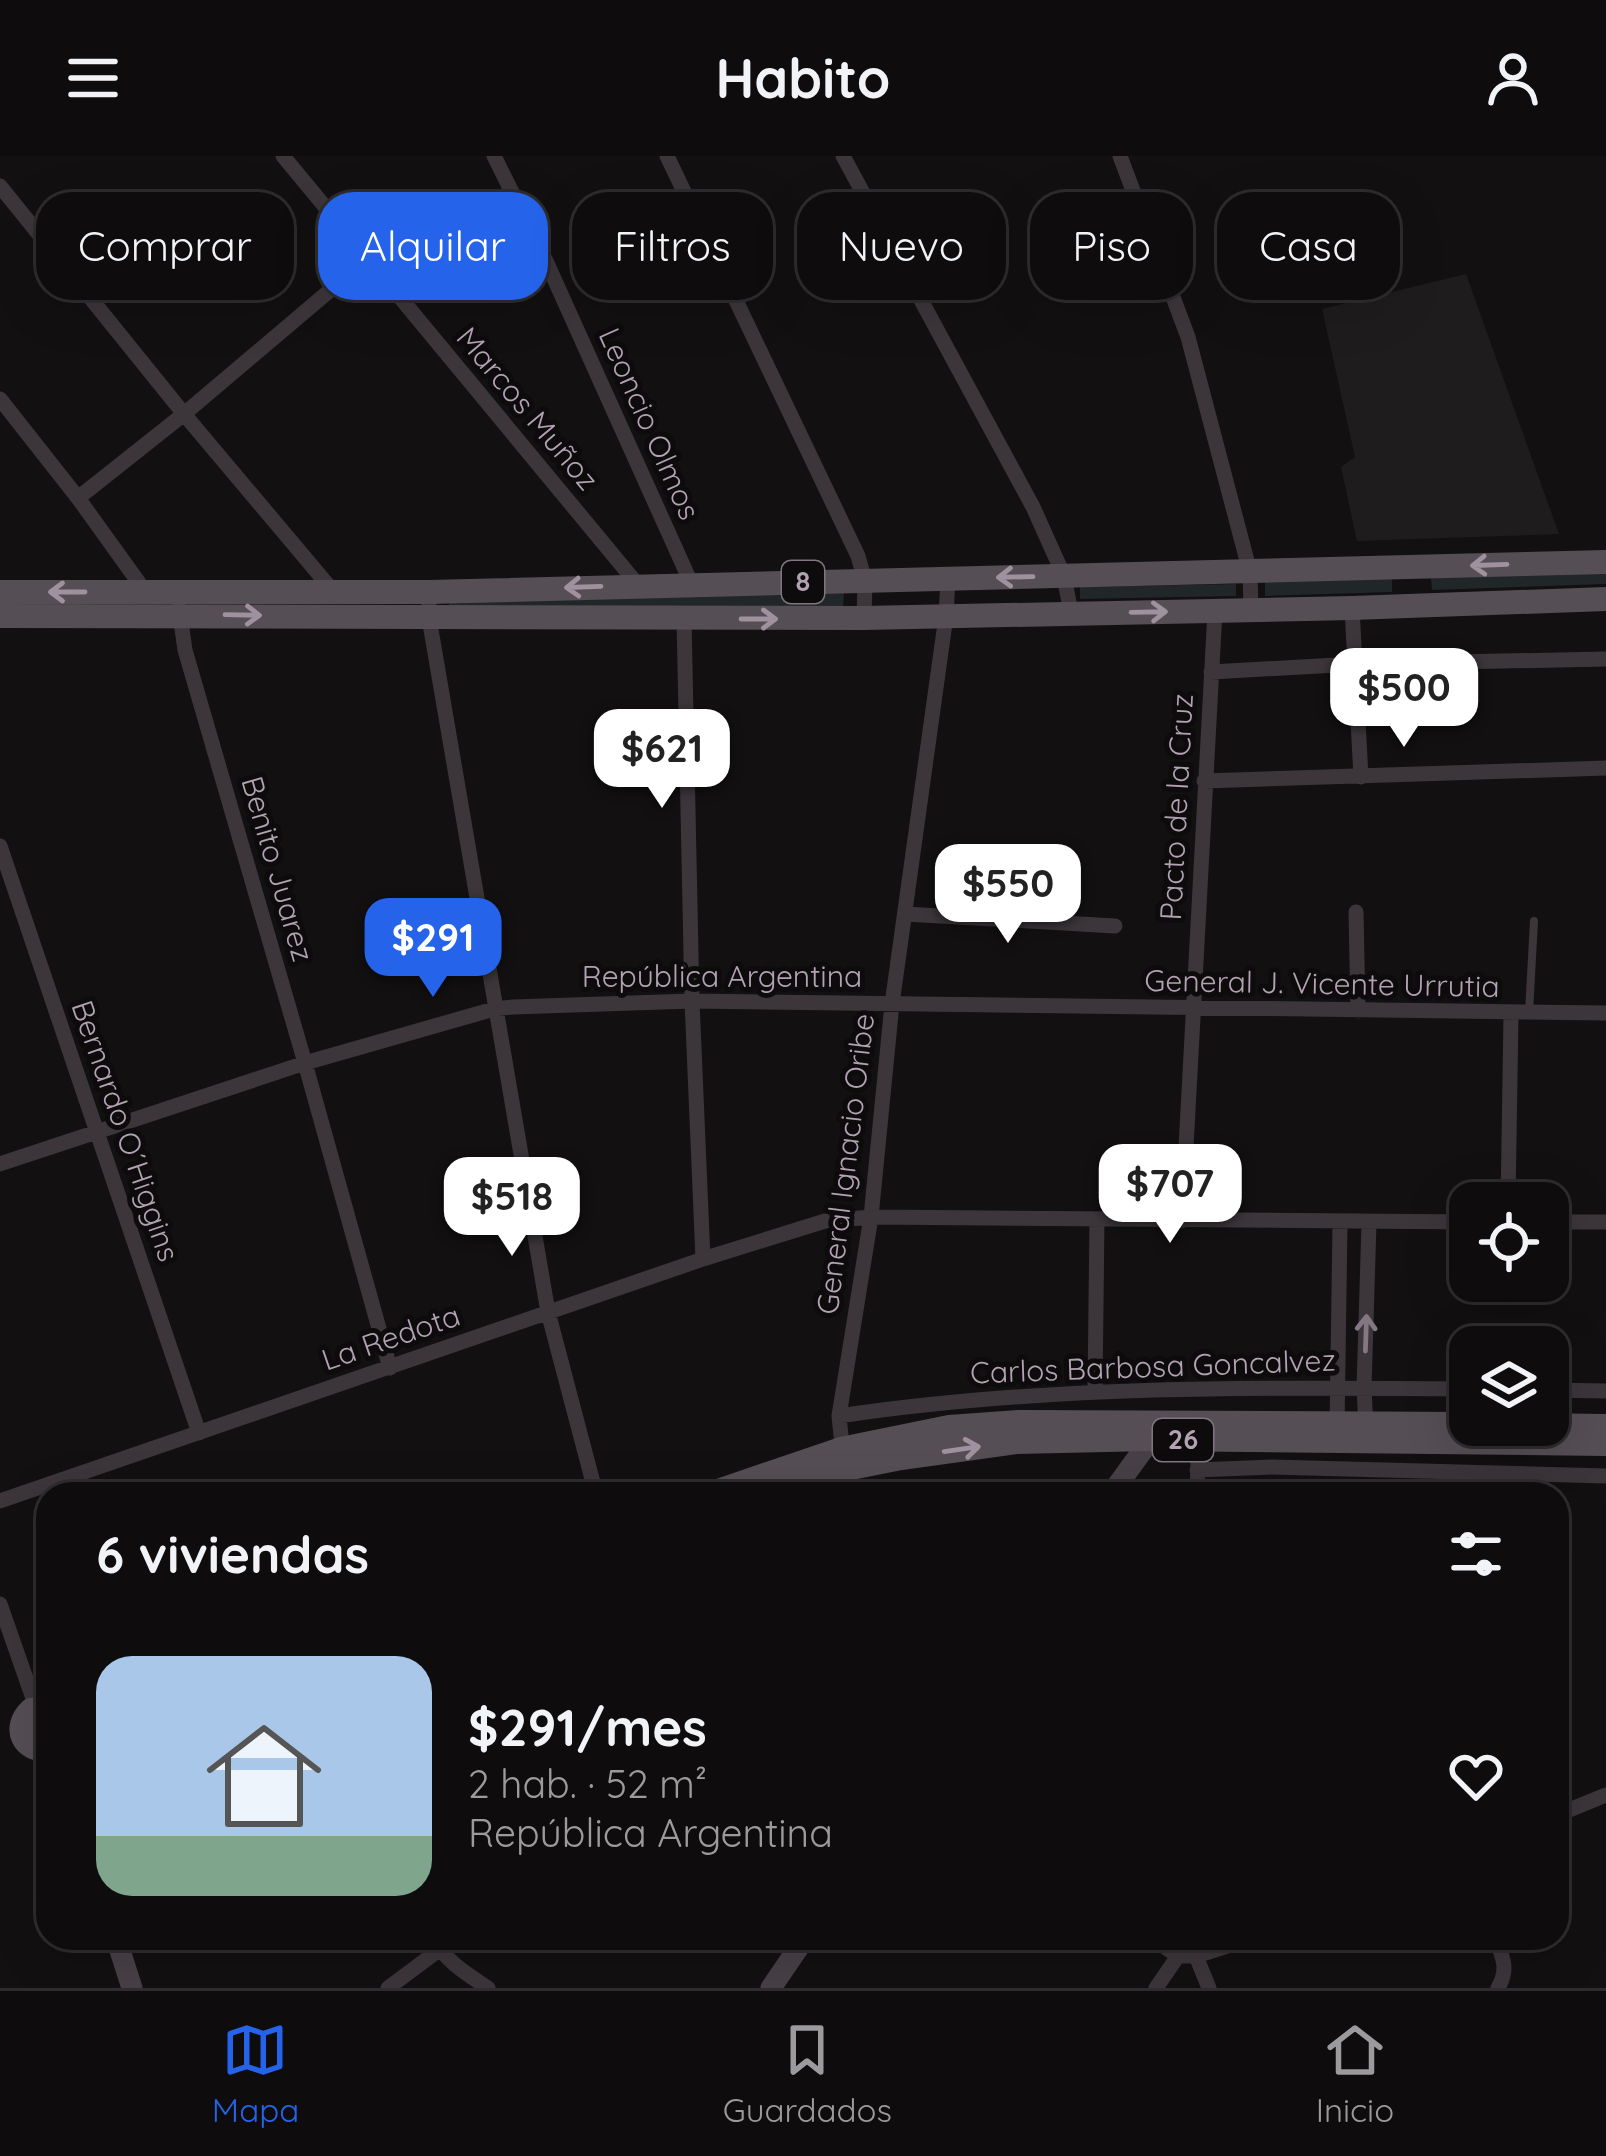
<!DOCTYPE html>
<html lang="es">
<head>
<meta charset="utf-8">
<style>
	body { margin:0; font-family:Quicksand,sans-serif; background:#1c1a1b; color:#f1f3f6; height:100vh; display:flex; flex-direction:column; font-size:45px; white-space:nowrap }
	* { box-sizing:border-box; margin:0 }
	p { font-size:39px; color:#9b9b9d }
	.icon { flex:none; width:66px; height:66px; fill:none; stroke:currentColor; stroke-width:2; stroke-linecap:round; stroke-linejoin:round }
	.map { position:relative; flex:1; overflow:hidden }
	.side { position:absolute; left:36px; top:1326px; width:1533px; height:468px; display:flex; flex-direction:column; background:#0e0c0d; border-radius:36px; box-shadow:0 12px 48px #0002,0 0 0 3px #2e2c2e }
	.side>* { flex:none }
	.guide { position:absolute; left:36px; top:36px; width:1536px; height:108px; display:flex; gap:24px }
	.buttons { position:absolute; left:1449px; top:1026px; display:grid; gap:24px }
	.buttons a { display:grid; place-items:center; width:120px; height:120px; border-radius:24px; background:#0e0c0d; box-shadow:0 12px 48px #0002,0 0 0 3px #2e2c2e; font-size:60px }
	.price { position:absolute; translate:-50% -102px; padding:0 27px; border-radius:24px; background:#fff; color:#222; font-size:39px; line-height:78px; filter:drop-shadow(0 3px 6px #0008) }
	.price::after { content:''; position:absolute; left:50%; top:72px; width:36px; height:27px; margin-left:-18px; background:inherit; clip-path:polygon(0 0,100% 0,50% 100%) }
	.price.active { background:#2563eb; color:#fff }
	ul { padding:0; list-style:none }
	li { display:flex; align-items:center; gap:36px; height:300px; padding:0 60px }
	li span { display:grid; place-items:center; flex:none; width:336px; height:240px; border-radius:36px; color:#555 }
	li>.icon { margin-inline-start:auto }
	span .icon { width:144px; height:144px; fill:#fffc; stroke-width:1 }
	li b { font-size:51px }
	h2 { display:flex; justify-content:space-between; align-items:center; height:144px; padding:0 60px; font-size:51px }
	.tag { padding:0 42px; border-radius:36px; background:#0e0c0d; box-shadow:0 12px 48px #0002,0 0 0 3px #2e2c2e; font-size:42px; line-height:108px }
	.tag.active { background:#2563eb; color:#fff }
	header { display:flex; justify-content:space-between; align-items:center; height:156px; padding:0 60px; background:#0e0c0d; font-size:54px; font-weight:700 }
	.menu { display:flex; justify-content:space-around; align-items:center; height:168px; border-top:3px solid #2e2c2e; background:#0e0c0d; font-size:33px; color:#9b9b9d }
	.menu a { display:grid; justify-items:center; gap:6px }
	.menu .active { color:#2563eb }
	.map>svg:first-child { display:block }
	.built { fill:#1f1c1e }
	.green { fill:#212629 }
	.lines { fill:none; stroke-linecap:round; stroke-linejoin:round }
	.lane { stroke:#3c363b; stroke-width:8 }
	.street { stroke:#3c363b; stroke-width:15 }
	.secondary { stroke:#474046; stroke-width:21 }
	.primary { stroke:#564e55; stroke-width:24 }
	.oneway { stroke:#a0919f }
	.oneway2 { stroke:#837782 }
	.labels { text-anchor:middle; stroke-width:10; stroke-linejoin:round; paint-order:stroke }
	.shield { fill:#0d0b0c; stroke:#807580; stroke-width:3 }
	.shield-label { font-size:27px; font-weight:bold; fill:#b2a2b2 }
	.street-label { font-size:30px; fill:#b2a2b2; stroke:#0d0b0c }
</style>
</head>
<body>
<header><svg class="icon" aria-label="menu" viewBox="0 0 24 24"><path d="M4 6h16M4 12h16M4 18h16"/></svg>Habito<svg class="icon" aria-label="person" viewBox="0 0 24 24"><circle cx="12" cy="8" r="4"/><path d="M4 21q1-7 8-7t8 7"/></svg></header>
<div class="map">
<svg width="1606" height="1832" viewBox="0 0 1606 1832">
	<rect width="100%" height="100%" fill="#121011"/>
	<!-- built -->
	<path class="built" d="M1466 118 1559 378 1357 385 1341 311 1355 301 1322 153Z"/>
	<!-- green -->
	<path class="green" d="M1606 416V428L1432 434 1431 422Z
		M1392 422V436L1265 440V426Z
		M1236 428V440L1080 443V431Z
		M844 437 843 451 449 450V444Z"/>
	<g class="lines">
		<!-- lane -->
		<path class="lane" d="M1529 856 1534 765"/>
		<!-- street -->
		<path class="street" d="M283 0 638 429
			M494 0 547 107 692 429
			M667 0 858 400 865 425 864 462
			M843 0 1033 351 1064 420 1071 457
			M1120 0 1188 181 1250 416 1251 454
			M0 30 184 258 333 435
			M0 243 78 342 147 438
			M78 342 184 258 419 59
			M429 436V462L548 1156 596 1338
			M179 452 185 494 305 907 390 1212
			M1352 452 1361 621
			M684 463 692 845 703 1103
			M1211 516 1355 508 1606 503
			M1204 625 1606 612
			M0 690 199 1277
			M1356 756 1358 855
			M905 758 1115 770
			M0 1008 305 907 494 853 513 851 692 845 1606 857
			M1508 1047 1511 858
			M1182 1065 1215 455
			M1548 1066H1606
			M1548 1234 1606 1235
			M1095 1235 1097 1063
			M839 1260C1047 1229 1260 1231 1470 1233
			M1366 1272 1364 1232 1369 1067
			M1337 1274 1340 1067
			M843 1299 839 1260 871 1061 892 848 946 460 948 423
			M1197 1314 1272 1311 1606 1320
			M1197 1338 1199 1275
			M0 1345 703 1103 825 1065 871 1061 1470 1066
			M0 1448 36 1551
			M1557 1659 1606 1639
			M433 1782C445 1805 467 1818 488 1832
			M1152 1782 1178 1800
			M1196 1782V1800L1209 1832
			M1495 1782C1503 1801 1509 1813 1498 1832
			M1178 1800H1196L1252 1782
			M388 1832 455 1782
			M1156 1832 1178 1800"/>
		<!-- secondary -->
		<path class="secondary" d="M1111 1338 1151 1283 1154 1272
			M116 1782 132 1832
			M771 1832 805 1782"/>
		<!-- primary -->
		<path class="primary" d="M0 436H429L1606 406
			M0 460 864 462 1352 452 1606 443
			M1531 1269 1606 1270
			M709 1338 841 1293 949 1271 1019 1266 1470 1268
			M767 1338 846 1313 901 1302 1016 1286 1151 1283 1606 1288
			M48 1552 31 1554C12 1572 23 1595 48 1594"/>
	</g>
	<!-- one-way arrows -->
	<defs><path id="oneway-shaft" d="M-6 0H5M1.5-3L5.5 0L1.5 3" fill="none" stroke-width="1.6" stroke-linecap="round" stroke-linejoin="round" transform="scale(3)"/></defs>
	<g class="oneway">
		<use href="#oneway-shaft" transform="translate(1489 409) rotate(178)"/>
		<use href="#oneway-shaft" transform="translate(1015 421) rotate(179)"/>
		<use href="#oneway-shaft" transform="translate(583 431) rotate(178)"/>
		<use href="#oneway-shaft" transform="translate(67 436) rotate(-180)"/>
		<use href="#oneway-shaft" transform="translate(1149 456) rotate(-1)"/>
		<use href="#oneway-shaft" transform="translate(243 459) rotate(1)"/>
		<use href="#oneway-shaft" transform="translate(759 463)"/>
		<use href="#oneway-shaft" transform="translate(962 1293) rotate(-8)"/>
	</g>
	<use class="oneway2" href="#oneway-shaft" transform="translate(1366 1177) rotate(-88)"/>
	<g class="labels">
		<!-- shield labels -->
		<g class="shield">
			<rect x="782" y="405" width="42" height="42" rx="9"/>
			<rect x="1153" y="1263" width="60" height="42" rx="9"/>
		</g>
		<g class="shield-label">
			<text x="803" y="435">8</text>
			<text x="1183" y="1293">26</text>
		</g>
		<!-- street labels -->
		<g class="street-label">
			<text transform="translate(527 253) rotate(50)" y="10">Marcos Muñoz</text>
			<text transform="translate(649 268) rotate(66)" y="10">Leoncio Olmos</text>
			<text transform="translate(1177 651) rotate(-87)" y="10">Pacto de la Cruz</text>
			<text transform="translate(277 713) rotate(74)" y="10">Benito Juarez</text>
			<text x="722" y="831">República Argentina</text>
			<text transform="translate(1322 828) rotate(1)" y="10">General J. Vicente Urrutia</text>
			<text transform="translate(125 975) rotate(71)" y="10">Bernardo O´Higgins</text>
			<text transform="translate(846 1008) rotate(-83)" y="10">General Ignacio Oribe</text>
			<text transform="translate(391 1182) rotate(-19)" y="10">La Redota</text>
			<text transform="translate(1153 1211) rotate(-2)" y="10">Carlos Barbosa Goncalvez</text>
		</g>
	</g>
</svg>
<div class="buttons">
<a><svg class="icon" aria-label="locate" viewBox="0 0 24 24"><circle cx="12" cy="12" r="6"/><path d="M12 2v4M12 18v4M2 12h4M18 12h4"/></svg></a>
<a><svg class="icon" aria-label="layers" viewBox="0 0 24 24"><path d="M12 4l9 5-9 5-9-5zM3 14l9 5 9-5"/></svg></a>
</div>
<b class="price" style="left:1404px;top:594px">$500</b>
<b class="price" style="left:662px;top:655px">$621</b>
<b class="price" style="left:1008px;top:790px">$550</b>
<b class="price active" style="left:433px;top:844px">$291</b>
<b class="price" style="left:1170px;top:1090px">$707</b>
<b class="price" style="left:512px;top:1103px">$518</b>
<div class="guide">
<a class="tag">Comprar</a>
<a class="tag active">Alquilar</a>
<a class="tag">Filtros</a>
<a class="tag">Nuevo</a>
<a class="tag">Piso</a>
<a class="tag">Casa</a>
</div>
<section class="side">
<h2>6 viviendas<svg class="icon" aria-label="filters" viewBox="0 0 24 24"><path d="M4 7h16M4 17h16"/><circle cx="9" cy="7" r="2"/><circle cx="15" cy="17" r="2"/></svg></h2>
<ul>
<li><span style="background:linear-gradient(#a9c7e8 75%,#7fa58c 0)"><svg class="icon" aria-label="home" viewBox="0 0 24 24"><path d="M3 11l9-7 9 7M6 9v11h12V9"/></svg></span><div><b>$291/mes</b><p>2 hab. · 52 m²</p><p>República Argentina</p></div><svg class="icon" aria-label="heart" viewBox="0 0 24 24"><path d="M12 20l-8-8c-3-5 5-10 8-4 3-6 11-1 8 4z"/></svg></li>
</ul>
</section>
</div>
<nav class="menu">
<a class="active"><svg class="icon" aria-label="map" viewBox="0 0 24 24"><path d="M3 6l6-2 6 2 6-2v14l-6 2-6-2-6 2zM9 4v14M15 6v14"/></svg>Mapa</a>
<a><svg class="icon" aria-label="saved" viewBox="0 0 24 24"><path d="M7 4h10v16l-5-4-5 4z"/></svg>Guardados</a>
<a><svg class="icon" aria-label="home" viewBox="0 0 24 24"><path d="M3 11l9-7 9 7M6 9v11h12V9"/></svg>Inicio</a>
</nav>
</body>
</html>
